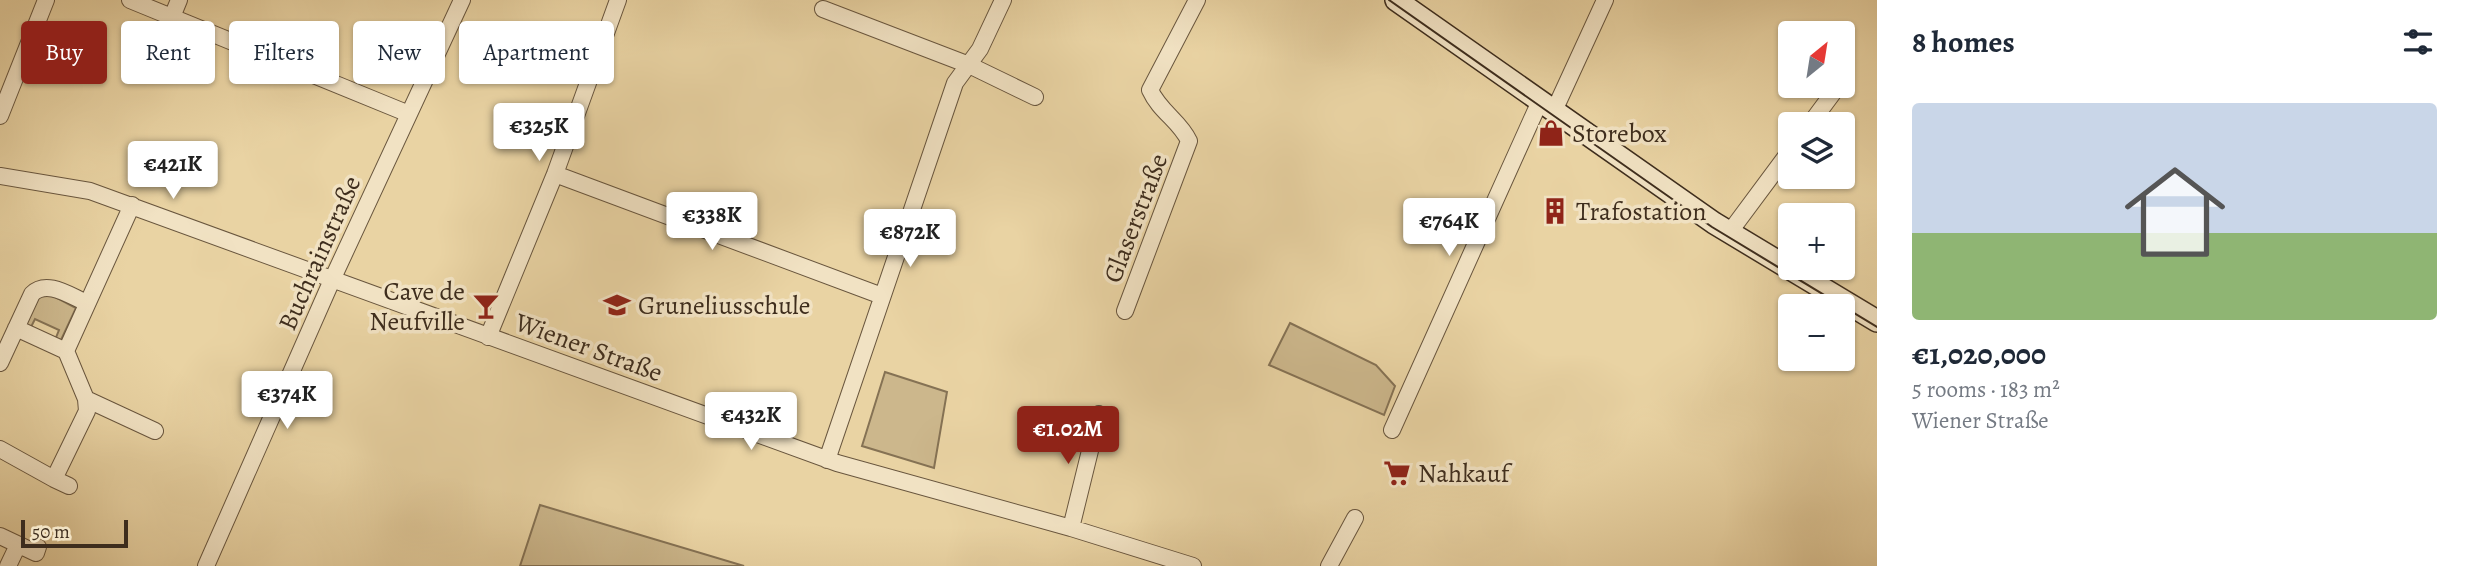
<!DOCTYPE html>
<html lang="en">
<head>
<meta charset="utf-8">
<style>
	body { margin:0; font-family:Alegreya,serif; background:#f6f6f7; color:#1f2937; height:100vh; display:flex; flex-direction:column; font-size:26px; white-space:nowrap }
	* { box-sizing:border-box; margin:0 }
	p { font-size:23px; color:#747a83 }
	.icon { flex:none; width:38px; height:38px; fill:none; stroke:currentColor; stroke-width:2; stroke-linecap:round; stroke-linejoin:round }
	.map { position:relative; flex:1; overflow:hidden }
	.side { display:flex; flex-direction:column; background:#fff; width:595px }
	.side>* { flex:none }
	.hud { position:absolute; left:21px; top:21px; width:665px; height:63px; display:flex; gap:14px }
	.needle { width:46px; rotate:30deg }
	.tools { position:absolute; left:1778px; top:21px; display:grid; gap:14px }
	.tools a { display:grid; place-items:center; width:77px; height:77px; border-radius:7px; background:#fff; box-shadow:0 2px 5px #0004; font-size:35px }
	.scale { position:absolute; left:21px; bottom:18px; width:107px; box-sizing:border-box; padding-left:7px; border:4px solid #3e2d1d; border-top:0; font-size:19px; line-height:24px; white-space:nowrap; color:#3e2d1d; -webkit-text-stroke:5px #f1e2c3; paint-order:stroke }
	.price { position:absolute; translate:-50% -60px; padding:0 16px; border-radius:7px; background:#fff; color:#222; font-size:23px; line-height:46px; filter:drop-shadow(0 2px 4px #0008) }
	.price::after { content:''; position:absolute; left:50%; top:42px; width:21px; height:16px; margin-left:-10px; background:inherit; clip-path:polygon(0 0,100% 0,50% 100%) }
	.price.current { background:#8f2418; color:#fff }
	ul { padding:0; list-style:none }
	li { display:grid; align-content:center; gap:14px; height:371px; padding:0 35px }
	li span { display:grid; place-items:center; height:217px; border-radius:7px; color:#555 }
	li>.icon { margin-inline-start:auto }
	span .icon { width:126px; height:126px; fill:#fffc; stroke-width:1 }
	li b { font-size:30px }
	h2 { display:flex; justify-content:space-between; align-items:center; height:84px; padding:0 35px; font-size:30px }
	.pill { padding:0 24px; border-radius:7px; background:#fff; box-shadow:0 2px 5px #0004; font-size:24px; line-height:63px }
	.pill.current { background:#8f2418; color:#fff }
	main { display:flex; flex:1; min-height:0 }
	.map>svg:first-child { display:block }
	.green { fill:#ccb78c; stroke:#857254; stroke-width:2 }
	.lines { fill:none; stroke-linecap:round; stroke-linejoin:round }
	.street-casing { stroke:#69563e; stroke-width:18 }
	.secondary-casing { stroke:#3e2d1d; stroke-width:24 }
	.street { stroke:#f1e2c3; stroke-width:16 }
	.secondary { stroke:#f1e2c3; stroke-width:21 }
	.tram { stroke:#3e2d1d; stroke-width:2 }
	.labels { text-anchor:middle; stroke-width:7; stroke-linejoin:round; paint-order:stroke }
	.poi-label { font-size:26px; fill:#3e2d1d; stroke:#f1e2c3; text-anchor:start }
	.street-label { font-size:26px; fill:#3e2d1d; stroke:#f1e2c3 }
</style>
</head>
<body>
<main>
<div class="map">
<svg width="1877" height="566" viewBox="0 0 1877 566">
	<rect width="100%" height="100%" fill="#e9d3a3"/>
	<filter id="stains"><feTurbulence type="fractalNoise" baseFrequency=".00286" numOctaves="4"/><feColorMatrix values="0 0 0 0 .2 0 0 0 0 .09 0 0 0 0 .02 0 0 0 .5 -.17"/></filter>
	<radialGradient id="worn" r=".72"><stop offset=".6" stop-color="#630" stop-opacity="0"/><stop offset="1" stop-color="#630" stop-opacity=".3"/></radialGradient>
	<!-- green -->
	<path class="green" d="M46 292 76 308 61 340H55L59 330 35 319 30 329 26 323 37 297Z
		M1290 323 1376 365 1395 386 1384 415 1269 365Z
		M885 372 947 392 934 468 862 446Z
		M540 505 744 566H520Z"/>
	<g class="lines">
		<defs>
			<path id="street" d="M130 0 409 114
				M823 9 969 65 1035 97
				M172 17 179 0
				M1554 111 1605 0
				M0 116 46 0
				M1810 124 1833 93
				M555 174 882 296
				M0 176 90 191 837 463 1071 528 1193 566
				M1729 233 1790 151
				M1125 311 1189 141C1180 121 1160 112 1150 90L1197 0
				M16 328 66 351 86 399 155 431
				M488 337 555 174 618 0
				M66 351 132 205
				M0 363 32 294C47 279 70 296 87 303
				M1392 430 1540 101
				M0 449 54 479
				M827 460 955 83 980 49 1003 0
				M69 486 54 479 87 411 86 399
				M1071 528 1099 414
				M0 536 36 553 38 547
				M8 566 18 545
				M206 566 332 280 462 0
				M1329 566 1355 518"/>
			<path id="secondary" d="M1396 0 1714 223 1877 321"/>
		</defs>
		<!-- street casing -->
		<use href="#street" class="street-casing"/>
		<!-- secondary casing -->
		<use href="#secondary" class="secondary-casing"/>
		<!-- street -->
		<use href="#street" class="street"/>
		<!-- secondary -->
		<use href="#secondary" class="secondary"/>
		<!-- tram -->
		<path class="tram" d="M1389 0 1712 227 1877 327"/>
	</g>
	<!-- icons -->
	<defs>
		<symbol id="shop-bare" viewBox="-9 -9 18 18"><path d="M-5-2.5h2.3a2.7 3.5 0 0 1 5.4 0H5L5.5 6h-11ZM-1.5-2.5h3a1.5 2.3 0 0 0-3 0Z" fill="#8f2418" stroke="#f1e2c3" stroke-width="2.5" paint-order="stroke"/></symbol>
		<symbol id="building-bare" viewBox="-9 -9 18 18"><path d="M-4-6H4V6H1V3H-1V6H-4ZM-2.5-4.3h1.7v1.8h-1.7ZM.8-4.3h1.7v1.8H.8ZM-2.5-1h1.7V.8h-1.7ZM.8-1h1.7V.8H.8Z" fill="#8f2418" stroke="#f1e2c3" stroke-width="2.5" paint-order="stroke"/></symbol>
		<symbol id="school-bare" viewBox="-9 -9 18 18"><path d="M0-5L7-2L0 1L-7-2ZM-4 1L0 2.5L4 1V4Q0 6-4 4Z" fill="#8f2418" stroke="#f1e2c3" stroke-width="2.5" paint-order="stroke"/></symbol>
		<symbol id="bar-bare" viewBox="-9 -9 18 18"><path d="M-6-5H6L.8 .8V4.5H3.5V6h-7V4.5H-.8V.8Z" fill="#8f2418" stroke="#f1e2c3" stroke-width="2.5" paint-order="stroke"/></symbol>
		<symbol id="supermarket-bare" viewBox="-9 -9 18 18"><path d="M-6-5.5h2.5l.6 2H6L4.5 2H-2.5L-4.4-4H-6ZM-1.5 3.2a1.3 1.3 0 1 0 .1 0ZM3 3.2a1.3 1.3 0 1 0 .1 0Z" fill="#8f2418" stroke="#f1e2c3" stroke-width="2.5" paint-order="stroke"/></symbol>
	</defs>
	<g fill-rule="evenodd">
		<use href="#shop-bare" x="1532" y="114" width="38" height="38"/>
		<use href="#building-bare" x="1536" y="192" width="38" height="38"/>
		<use href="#school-bare" x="598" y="286" width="38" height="38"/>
		<use href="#bar-bare" x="467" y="287" width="38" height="38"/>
		<use href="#supermarket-bare" x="1378" y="454" width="38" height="38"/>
	</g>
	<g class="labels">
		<!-- poi labels -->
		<g class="poi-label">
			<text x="1572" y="142">Storebox</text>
			<text x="1576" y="220">Trafostation</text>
			<text x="465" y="300" text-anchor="end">Cave de<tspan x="465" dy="30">Neufville</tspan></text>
			<text x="638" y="314">Gruneliusschule</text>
			<text x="1418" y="482">Nahkauf</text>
		</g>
		<!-- street labels -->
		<g class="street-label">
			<text transform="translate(1135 218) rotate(-69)" y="9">Glaserstraße</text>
			<text transform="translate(319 253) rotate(-66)" y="9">Buchrainstraße</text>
			<text transform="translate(589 347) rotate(20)" y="9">Wiener Straße</text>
		</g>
	</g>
	<rect width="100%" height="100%" filter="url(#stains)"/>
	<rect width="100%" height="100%" fill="url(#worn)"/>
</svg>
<div class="tools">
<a><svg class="needle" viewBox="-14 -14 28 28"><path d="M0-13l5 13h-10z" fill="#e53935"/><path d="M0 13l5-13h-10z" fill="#747a83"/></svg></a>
<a><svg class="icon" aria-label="layers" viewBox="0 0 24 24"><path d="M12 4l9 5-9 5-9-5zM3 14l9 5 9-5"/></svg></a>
<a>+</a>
<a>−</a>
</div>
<div class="scale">50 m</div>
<b class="price" style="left:539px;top:163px">€325K</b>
<b class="price" style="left:173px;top:201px">€421K</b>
<b class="price" style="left:712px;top:252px">€338K</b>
<b class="price" style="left:1449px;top:258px">€764K</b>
<b class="price" style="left:910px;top:269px">€872K</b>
<b class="price" style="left:287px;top:431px">€374K</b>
<b class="price" style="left:751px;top:452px">€432K</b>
<b class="price current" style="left:1068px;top:466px">€1.02M</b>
<div class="hud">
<a class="pill current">Buy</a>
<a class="pill">Rent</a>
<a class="pill">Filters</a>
<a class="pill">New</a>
<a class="pill">Apartment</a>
</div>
</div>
<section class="side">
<h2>8 homes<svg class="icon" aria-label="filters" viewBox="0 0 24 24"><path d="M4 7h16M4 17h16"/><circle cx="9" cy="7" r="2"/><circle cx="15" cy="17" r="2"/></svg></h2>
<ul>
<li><span style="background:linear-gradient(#c9d6e8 60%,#8fb573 0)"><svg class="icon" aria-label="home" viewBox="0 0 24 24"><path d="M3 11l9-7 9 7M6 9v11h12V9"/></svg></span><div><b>€1,020,000</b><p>5 rooms · 183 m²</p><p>Wiener Straße</p></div></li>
</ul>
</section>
</main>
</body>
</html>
